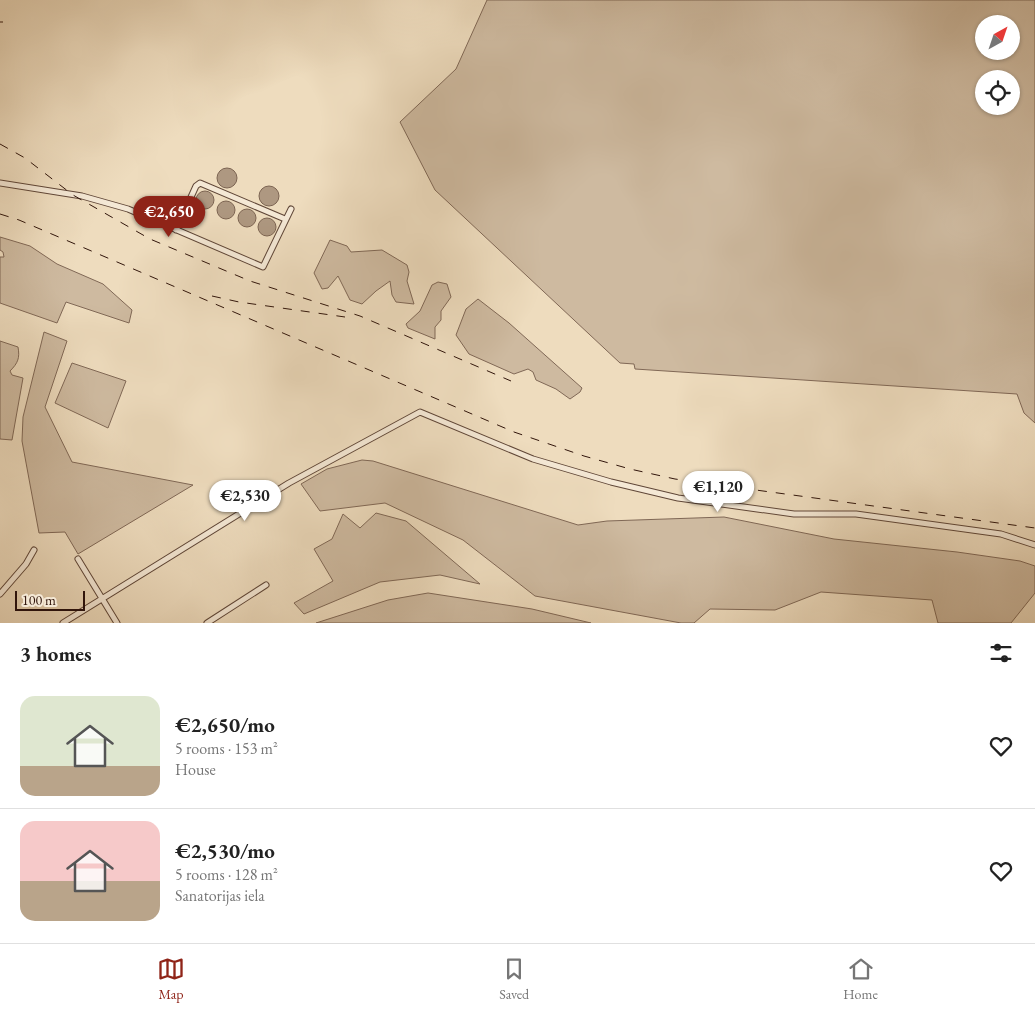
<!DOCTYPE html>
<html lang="en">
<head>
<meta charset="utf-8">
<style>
	body { margin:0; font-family:"EB Garamond",serif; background:#f6f6f6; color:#222; height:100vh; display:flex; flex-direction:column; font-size:19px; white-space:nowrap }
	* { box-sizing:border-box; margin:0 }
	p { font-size:16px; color:#767676 }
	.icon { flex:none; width:28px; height:28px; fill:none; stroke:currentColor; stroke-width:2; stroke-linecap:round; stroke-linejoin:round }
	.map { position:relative; height:623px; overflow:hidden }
	.sheet { display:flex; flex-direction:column; background:#fff; flex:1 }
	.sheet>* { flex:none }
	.needle { width:32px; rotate:40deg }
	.controls { position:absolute; left:975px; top:15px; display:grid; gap:10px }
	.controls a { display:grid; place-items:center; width:45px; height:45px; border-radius:50%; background:#fff; box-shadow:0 1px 4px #0004; font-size:25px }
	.scale { position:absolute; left:15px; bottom:12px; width:70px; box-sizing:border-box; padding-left:5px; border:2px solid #31150b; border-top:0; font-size:14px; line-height:18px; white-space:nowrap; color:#31150b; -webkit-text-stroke:4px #f4e8d5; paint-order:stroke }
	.price { position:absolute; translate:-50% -42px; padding:0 11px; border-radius:18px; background:#fff; color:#222; font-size:16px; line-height:32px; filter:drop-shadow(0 1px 2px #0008) }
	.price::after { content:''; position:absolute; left:50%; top:30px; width:15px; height:11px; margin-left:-8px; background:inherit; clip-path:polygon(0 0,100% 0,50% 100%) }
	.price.active { background:#8f2418; color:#fff }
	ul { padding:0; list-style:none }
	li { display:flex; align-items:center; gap:15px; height:125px; padding:0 20px }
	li+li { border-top:1px solid #e0e0e0 }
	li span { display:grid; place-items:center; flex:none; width:140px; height:100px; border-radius:15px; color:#555 }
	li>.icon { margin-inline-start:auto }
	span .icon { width:60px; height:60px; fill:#fffc; stroke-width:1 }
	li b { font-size:21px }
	h2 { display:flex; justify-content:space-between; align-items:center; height:60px; padding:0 20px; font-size:21px }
	.dock { display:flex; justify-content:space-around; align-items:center; height:70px; border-top:1px solid #e0e0e0; background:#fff; font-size:14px; color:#767676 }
	.dock a { display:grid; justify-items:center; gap:2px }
	.dock .active { color:#8f2418 }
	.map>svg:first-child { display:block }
	.green { fill:#cebaa0; stroke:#806856; fill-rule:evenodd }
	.water { fill:#ae9881; stroke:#7c6452 }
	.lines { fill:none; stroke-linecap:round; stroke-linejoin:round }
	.minor-casing { stroke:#604738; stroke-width:7 }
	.minor { stroke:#f4e8d5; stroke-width:5 }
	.rail { stroke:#31150b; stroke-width:1; stroke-dasharray:9 9; stroke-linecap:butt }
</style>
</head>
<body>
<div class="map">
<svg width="1035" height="623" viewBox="0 0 1035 623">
	<rect width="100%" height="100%" fill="#eedcbe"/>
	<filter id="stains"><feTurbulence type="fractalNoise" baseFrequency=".004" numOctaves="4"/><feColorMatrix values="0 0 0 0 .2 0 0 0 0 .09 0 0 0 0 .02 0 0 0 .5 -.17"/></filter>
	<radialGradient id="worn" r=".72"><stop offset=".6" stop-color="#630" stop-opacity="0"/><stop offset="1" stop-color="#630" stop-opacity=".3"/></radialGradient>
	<!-- green -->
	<path class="green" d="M487 0H1035V423L1024 413 1017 394 635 369 634 364 620 363 435 190 400 122 456 69ZM984 24H1011V51H984ZM984 79H1011V106H984Z
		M0 237 30 246 57 264 103 284 132 310 129 323 66 302 57 323 0 303V257H4L3 252 0 250Z
		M330 240 347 246 351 252 382 250 407 265 409 272 407 281 414 304 396 302 392 295 390 281 376 291 362 304 350 300 338 276 328 288 322 289 314 273Z
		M438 282 447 284 451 297 441 311V320L435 327V339L408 328 406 324 420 311 432 285Z
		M478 299 509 323 582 388 580 392 570 399 556 389 536 380 533 372 528 369 514 374 469 354 456 335 466 309Z
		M44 332 67 341 45 407 72 462 193 485 78 554 65 532 39 533 22 441 23 417Z
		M0 341 18 347C20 358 18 363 10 371L12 375 23 378 12 440 0 439Z
		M72 363 126 381 108 428 55 403Z
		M362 460 373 461 578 525 607 521 724 517 834 539 957 552 1020 561 1035 566V593L1011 623H938L932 600 821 592 775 610 710 609 694 623H681L535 596 463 540 385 503 320 511 301 484 327 469Z
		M376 513 406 521 480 584 440 575 380 582 304 614 294 603 333 581 314 549 332 539 343 514 360 528Z
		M428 593 532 609 591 623H316L388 600Z"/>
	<!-- water -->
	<path class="water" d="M217 178a10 10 0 1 1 20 0a10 10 0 1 1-20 0Z
		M259 196a10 10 0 1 1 20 0a10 10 0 1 1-20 0Z
		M196 200a9 9 0 1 1 18 0a9 9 0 1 1-18 0Z
		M217 210a9 9 0 1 1 18 0a9 9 0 1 1-18 0Z
		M238 218a9 9 0 1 1 18 0a9 9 0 1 1-18 0Z
		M258 227a9 9 0 1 1 18 0a9 9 0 1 1-18 0Z"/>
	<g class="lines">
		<defs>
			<path id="minor" d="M0 183 82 196 128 209 263 267 291 209
				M176 230 196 186 200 183 285 219
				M78 559 117 623
				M0 594 26 564 34 550
				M63 623 289 483 420 412 533 459 611 482 678 498 794 514H856L1001 534 1035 545
				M207 623 266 585"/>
		</defs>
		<!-- minor casing -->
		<use href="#minor" class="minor-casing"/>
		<!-- minor -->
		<use href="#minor" class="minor"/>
		<!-- rail -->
		<path class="rail" d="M0 22H3
			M0 144 25 158 73 195 150 239 250 281 360 316 511 381
			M0 214 19 220 514 432 584 456 630 469 675 479 1035 528
			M212 296 239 302 345 317"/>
	</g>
	<rect width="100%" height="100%" filter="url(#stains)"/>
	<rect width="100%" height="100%" fill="url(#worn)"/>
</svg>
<div class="controls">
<a><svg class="needle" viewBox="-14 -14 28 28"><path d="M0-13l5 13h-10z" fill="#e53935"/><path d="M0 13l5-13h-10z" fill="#767676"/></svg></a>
<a><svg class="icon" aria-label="locate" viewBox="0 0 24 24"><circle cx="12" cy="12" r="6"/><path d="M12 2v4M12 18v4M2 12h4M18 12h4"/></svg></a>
</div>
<div class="scale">100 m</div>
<b class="price active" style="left:169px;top:238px">€2,650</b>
<b class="price" style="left:718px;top:513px">€1,120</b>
<b class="price" style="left:245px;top:522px">€2,530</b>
</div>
<section class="sheet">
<h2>3 homes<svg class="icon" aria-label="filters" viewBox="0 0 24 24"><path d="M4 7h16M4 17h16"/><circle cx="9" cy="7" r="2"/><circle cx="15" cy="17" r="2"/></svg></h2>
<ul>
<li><span style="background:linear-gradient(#dfe7d0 70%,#b9a48a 0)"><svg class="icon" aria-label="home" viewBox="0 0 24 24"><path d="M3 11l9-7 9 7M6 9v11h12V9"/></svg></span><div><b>€2,650/mo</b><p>5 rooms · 153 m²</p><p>House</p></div><svg class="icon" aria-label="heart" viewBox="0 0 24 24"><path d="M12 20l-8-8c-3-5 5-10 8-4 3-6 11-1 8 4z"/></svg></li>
<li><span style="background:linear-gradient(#f6c9c9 60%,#b9a48a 0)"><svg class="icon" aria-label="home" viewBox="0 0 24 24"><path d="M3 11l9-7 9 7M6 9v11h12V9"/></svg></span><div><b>€2,530/mo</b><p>5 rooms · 128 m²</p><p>Sanatorijas iela</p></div><svg class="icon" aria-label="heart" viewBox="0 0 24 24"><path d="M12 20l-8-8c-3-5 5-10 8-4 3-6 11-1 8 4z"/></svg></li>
</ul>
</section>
<nav class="dock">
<a class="active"><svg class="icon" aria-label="map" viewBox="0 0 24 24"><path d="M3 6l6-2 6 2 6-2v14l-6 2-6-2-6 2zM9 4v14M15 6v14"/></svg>Map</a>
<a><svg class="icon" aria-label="saved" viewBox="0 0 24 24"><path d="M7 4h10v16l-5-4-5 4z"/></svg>Saved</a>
<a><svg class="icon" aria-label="home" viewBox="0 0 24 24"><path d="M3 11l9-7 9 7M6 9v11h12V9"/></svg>Home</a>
</nav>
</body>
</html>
